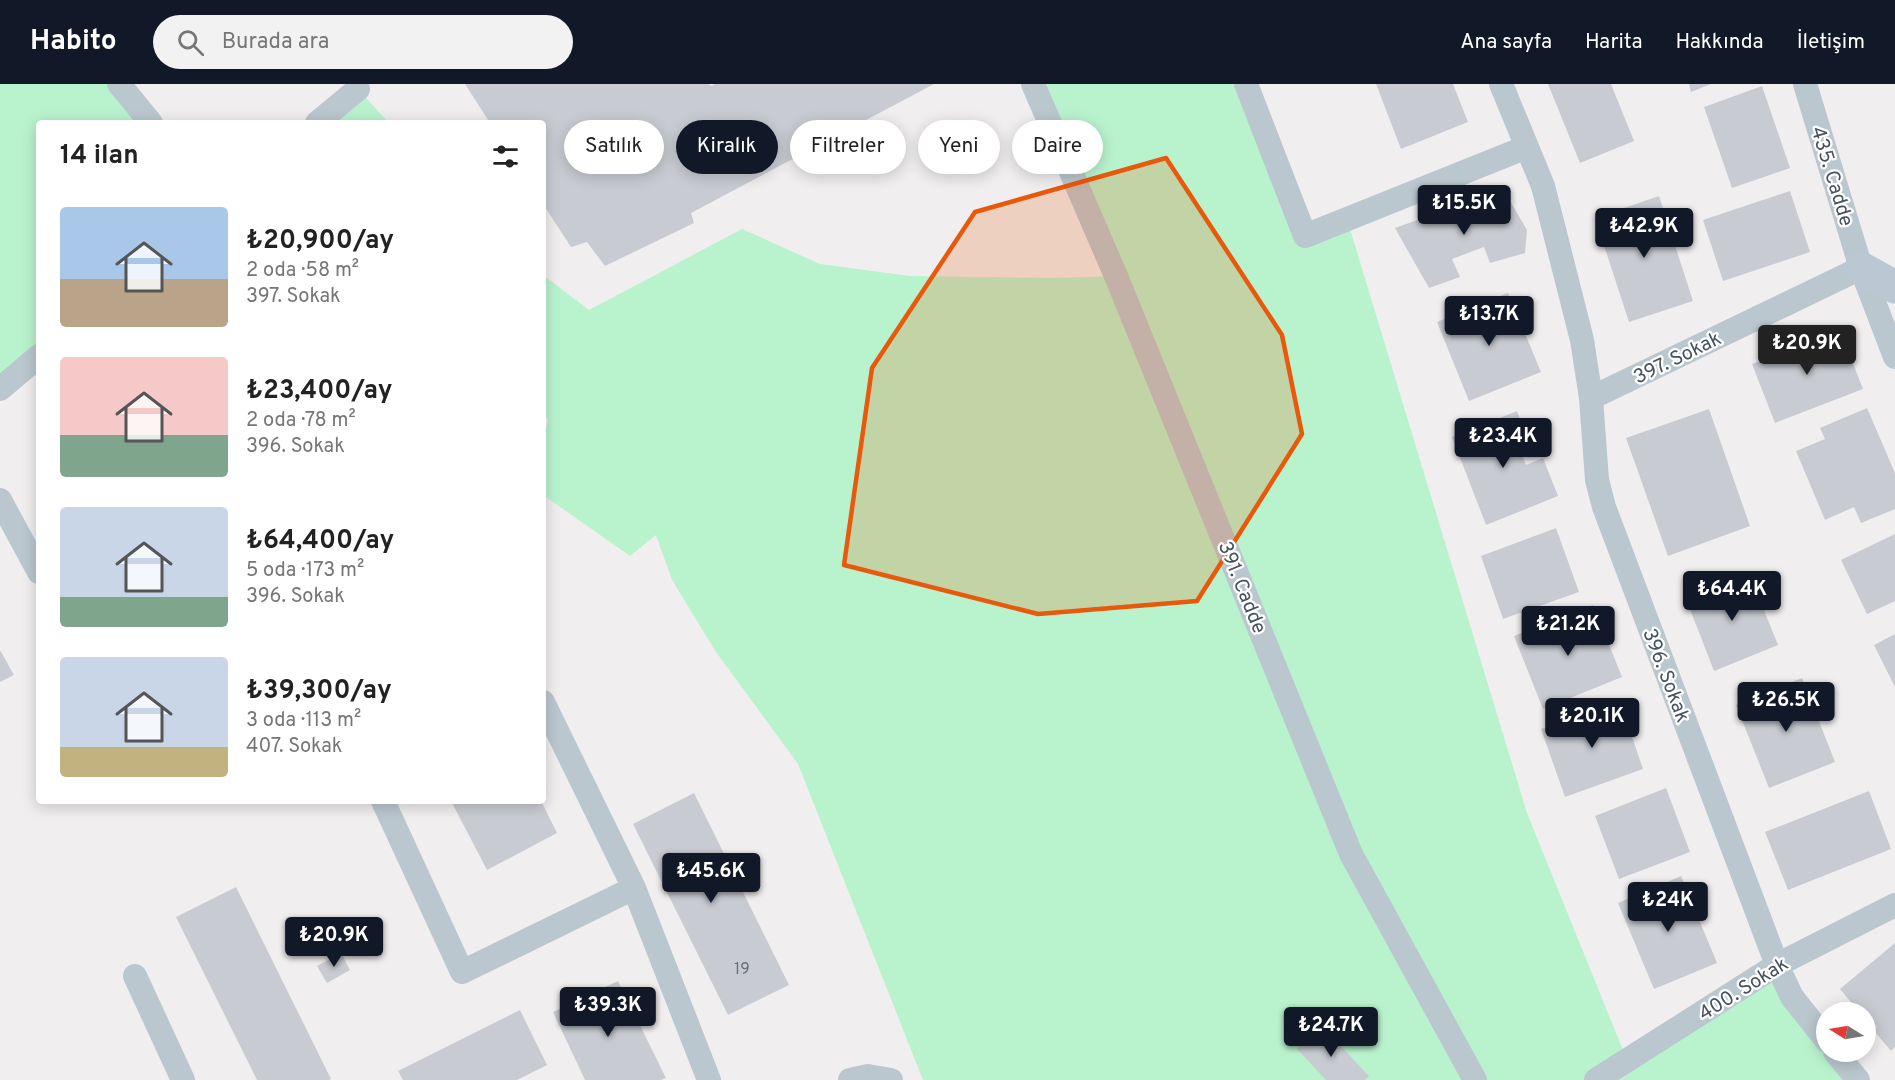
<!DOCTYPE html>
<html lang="tr">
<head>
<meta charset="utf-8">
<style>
	body { margin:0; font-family:Overpass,sans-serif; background:#f2f2f2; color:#222; height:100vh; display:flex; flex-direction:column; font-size:22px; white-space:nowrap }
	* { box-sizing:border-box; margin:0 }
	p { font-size:20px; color:#767676 }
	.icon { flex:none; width:33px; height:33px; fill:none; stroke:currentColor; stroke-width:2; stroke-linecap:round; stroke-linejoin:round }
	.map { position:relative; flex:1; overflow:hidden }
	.side { position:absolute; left:36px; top:36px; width:510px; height:684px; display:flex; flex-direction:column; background:#fff; border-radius:6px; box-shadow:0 3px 15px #0003 }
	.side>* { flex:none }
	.hud { position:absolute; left:564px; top:36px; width:570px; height:54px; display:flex; gap:12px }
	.needle { width:39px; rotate:281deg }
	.fabs { position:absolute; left:1816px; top:918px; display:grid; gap:12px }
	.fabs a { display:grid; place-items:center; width:60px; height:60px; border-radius:50%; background:#fff; box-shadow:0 3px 15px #0003; font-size:30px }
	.price { position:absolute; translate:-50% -51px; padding:0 14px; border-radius:6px; background:#111827; color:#fff; font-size:20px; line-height:39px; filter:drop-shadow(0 2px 3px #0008) }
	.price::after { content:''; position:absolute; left:50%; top:36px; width:18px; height:14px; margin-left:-9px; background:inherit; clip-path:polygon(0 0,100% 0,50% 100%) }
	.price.selected { background:#222; color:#fff }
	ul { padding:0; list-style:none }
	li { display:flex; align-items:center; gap:18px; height:150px; padding:0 24px }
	li span { display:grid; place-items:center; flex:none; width:168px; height:120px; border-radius:6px; color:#555 }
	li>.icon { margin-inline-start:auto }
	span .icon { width:72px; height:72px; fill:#fffc; stroke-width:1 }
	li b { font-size:26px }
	h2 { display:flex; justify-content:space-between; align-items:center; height:72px; padding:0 24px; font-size:26px }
	.chip { padding:0 21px; border-radius:27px; background:#fff; box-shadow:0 3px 15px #0003; font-size:21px; line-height:54px }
	.chip.selected { background:#111827; color:#fff }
	header { display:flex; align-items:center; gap:36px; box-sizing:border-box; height:84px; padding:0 30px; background:#111827; color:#fff }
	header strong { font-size:28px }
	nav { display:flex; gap:33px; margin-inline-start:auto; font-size:21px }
	.search { width:420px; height:54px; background:#f2f2f2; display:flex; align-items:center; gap:15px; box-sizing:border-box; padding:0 21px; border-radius:33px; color:#767676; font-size:22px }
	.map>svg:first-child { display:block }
	.green { fill:#b9f3ce }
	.building { fill:#c8ccd2 }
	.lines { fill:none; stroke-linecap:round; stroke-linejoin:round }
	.street { stroke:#bbc7cf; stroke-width:24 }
	.secondary { stroke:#bbc8d4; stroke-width:33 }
	.marked { fill:#e8590c; fill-opacity:0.2; stroke:#e8590c; stroke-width:4.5; stroke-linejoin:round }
	.labels { text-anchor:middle; stroke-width:4.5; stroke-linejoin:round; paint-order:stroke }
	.number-label { font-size:16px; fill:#66717b }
	.street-label { font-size:20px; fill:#45535e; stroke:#fff }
</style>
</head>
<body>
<header>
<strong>Habito</strong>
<div class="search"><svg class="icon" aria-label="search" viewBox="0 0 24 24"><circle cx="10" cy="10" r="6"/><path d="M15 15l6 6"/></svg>Burada ara</div>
<nav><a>Ana sayfa</a><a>Harita</a><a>Hakkında</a><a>İletişim</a></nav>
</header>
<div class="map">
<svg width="1895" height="996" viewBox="0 0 1895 996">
	<rect width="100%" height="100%" fill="#f1eeef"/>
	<!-- green -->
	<path class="green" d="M0 0H119L151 39H39V272L0 305Z
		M1033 0H1246L1305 152 1347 135 1527 729 1627 976 1777 881 1865 996H923L798 680 716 568 672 496 656 451 630 472 543 411V357L548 336 543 326V191L589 226 742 145 820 180 910 192 1052 194 1116 192Z
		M358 5 389 39H317Z"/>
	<!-- building -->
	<path class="building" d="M465 0H709L711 2 715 0H934L691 129 694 139 605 182 587 158 571 163 543 120V39H490Z
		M1376 0H1453L1468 38 1401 65Z
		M1548 0H1611L1634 57 1580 79Z
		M1689 0H1711L1691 8Z
		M1762 2 1790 84 1732 104 1704 23Z
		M1503 105 1527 146 1525 169 1490 179 1484 163 1452 175 1460 193 1429 204 1395 144Z
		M1790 107 1810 168 1723 197 1703 136Z
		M1659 112 1693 217 1629 238 1595 134Z
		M1508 209 1541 288 1469 317 1437 238Z
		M1840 246 1863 305 1775 339 1752 280Z
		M1867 324 1895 389V425L1861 439 1854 423 1825 436 1796 367 1825 355 1820 344Z
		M1709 325 1750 442 1668 472 1626 354Z
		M1517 327 1531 363 1521 368 1526 381 1543 374 1558 412 1486 441 1452 353Z
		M1556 444 1579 508 1503 535 1481 472Z
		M1895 450V517L1867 530 1841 476Z
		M1749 489 1778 561 1714 587 1686 515Z
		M1593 521 1622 593 1543 625 1514 552Z
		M1895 550V603L1874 561Z
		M0 566 14 591 0 598Z
		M1802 594 1835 678 1769 704 1736 621Z
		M1620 618 1643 685 1565 713 1541 645Z
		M1666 704 1690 768 1619 795 1595 732Z
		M1869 707 1891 765 1788 806 1765 748Z
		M694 709 789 901 728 931 633 740Z
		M451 717H541L557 749 487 786Z
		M1681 792 1717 879 1654 905 1618 819Z
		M236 803 331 995 329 996H257L176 833Z
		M1895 859V963L1891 967 1866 937V928H1859L1840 905Z
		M341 869 350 886 327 899 317 882Z
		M618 897 666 994 661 996H585L553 928Z
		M520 926 547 981 517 996H403L398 987Z
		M1322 942 1369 992 1365 996H1326L1297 965Z"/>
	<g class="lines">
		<!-- street -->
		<path class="street" d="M119 0 151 39
			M1033 0 1116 192 1351 770 1475 996
			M1246 0 1305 152 1527 63
			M1501 0 1543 102 1582 256 1591 314 1597 396 1604 423 1777 881 1792 913 1827 957
			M1805 0 1861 184 1895 273
			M317 39 358 5
			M0 305 39 272
			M1591 314 1861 184
			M0 416 39 488
			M543 618 634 804
			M383 717 462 888 634 804 709 996
			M135 892 183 996
			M1835 968 1858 996
			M850 996 868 992 891 996
			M1596 996 1777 881 1895 821"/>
		<!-- secondary -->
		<path class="secondary" d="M1861 184 1895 203"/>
	</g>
	<!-- marked area -->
	<path class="marked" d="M1166 74 1282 251 1302 350 1197 517 1038 530 844 481 872 284 975 128Z"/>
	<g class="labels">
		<!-- number labels -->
		<g class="number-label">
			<text x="742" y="890">19</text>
		</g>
		<!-- street labels -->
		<g class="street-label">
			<text transform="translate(1833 92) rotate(73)" y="7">435. Cadde</text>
			<text transform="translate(1677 273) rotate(-26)" y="7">397. Sokak</text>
			<text transform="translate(1243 503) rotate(68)" y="7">391. Cadde</text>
			<text transform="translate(1667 591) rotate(69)" y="7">396. Sokak</text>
			<text transform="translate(1743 904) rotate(-32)" y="7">400. Sokak</text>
		</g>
	</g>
</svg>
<div class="fabs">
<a><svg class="needle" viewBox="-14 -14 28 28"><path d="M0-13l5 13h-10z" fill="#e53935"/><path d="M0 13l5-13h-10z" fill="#767676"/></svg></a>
</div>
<b class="price" style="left:1464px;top:152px">₺15.5K</b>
<b class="price" style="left:1644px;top:175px">₺42.9K</b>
<b class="price" style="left:1489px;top:263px">₺13.7K</b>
<b class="price selected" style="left:1807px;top:292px">₺20.9K</b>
<b class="price" style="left:1503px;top:385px">₺23.4K</b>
<b class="price" style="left:1732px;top:538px">₺64.4K</b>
<b class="price" style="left:1568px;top:573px">₺21.2K</b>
<b class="price" style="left:1786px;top:649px">₺26.5K</b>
<b class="price" style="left:1592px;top:665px">₺20.1K</b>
<b class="price" style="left:711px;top:820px">₺45.6K</b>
<b class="price" style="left:1668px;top:849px">₺24K</b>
<b class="price" style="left:334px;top:884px">₺20.9K</b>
<b class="price" style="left:608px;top:954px">₺39.3K</b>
<b class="price" style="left:1331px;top:974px">₺24.7K</b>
<div class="hud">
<a class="chip">Satılık</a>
<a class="chip selected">Kiralık</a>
<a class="chip">Filtreler</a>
<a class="chip">Yeni</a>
<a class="chip">Daire</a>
</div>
<section class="side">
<h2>14 ilan<svg class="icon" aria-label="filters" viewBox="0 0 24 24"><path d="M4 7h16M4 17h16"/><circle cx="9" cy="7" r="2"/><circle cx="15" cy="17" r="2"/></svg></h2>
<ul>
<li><span style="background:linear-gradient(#a9c7e8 60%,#b9a48a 0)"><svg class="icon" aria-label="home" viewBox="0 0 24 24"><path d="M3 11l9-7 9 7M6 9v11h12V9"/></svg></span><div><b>₺20,900/ay</b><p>2 oda · 58 m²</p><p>397. Sokak</p></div></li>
<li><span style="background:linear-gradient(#f6c9c9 65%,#7fa58c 0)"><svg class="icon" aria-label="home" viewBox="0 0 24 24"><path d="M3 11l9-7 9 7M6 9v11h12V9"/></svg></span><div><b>₺23,400/ay</b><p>2 oda · 78 m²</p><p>396. Sokak</p></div></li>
<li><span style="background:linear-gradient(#c9d6e8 75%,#7fa58c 0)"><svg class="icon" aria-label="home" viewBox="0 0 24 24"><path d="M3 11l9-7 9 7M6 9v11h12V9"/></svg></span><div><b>₺64,400/ay</b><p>5 oda · 173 m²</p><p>396. Sokak</p></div></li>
<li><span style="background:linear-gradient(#c9d6e8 75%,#c2b280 0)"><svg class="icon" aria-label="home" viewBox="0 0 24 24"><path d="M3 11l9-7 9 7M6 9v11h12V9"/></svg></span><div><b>₺39,300/ay</b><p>3 oda · 113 m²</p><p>407. Sokak</p></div></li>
</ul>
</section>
</div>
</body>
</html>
